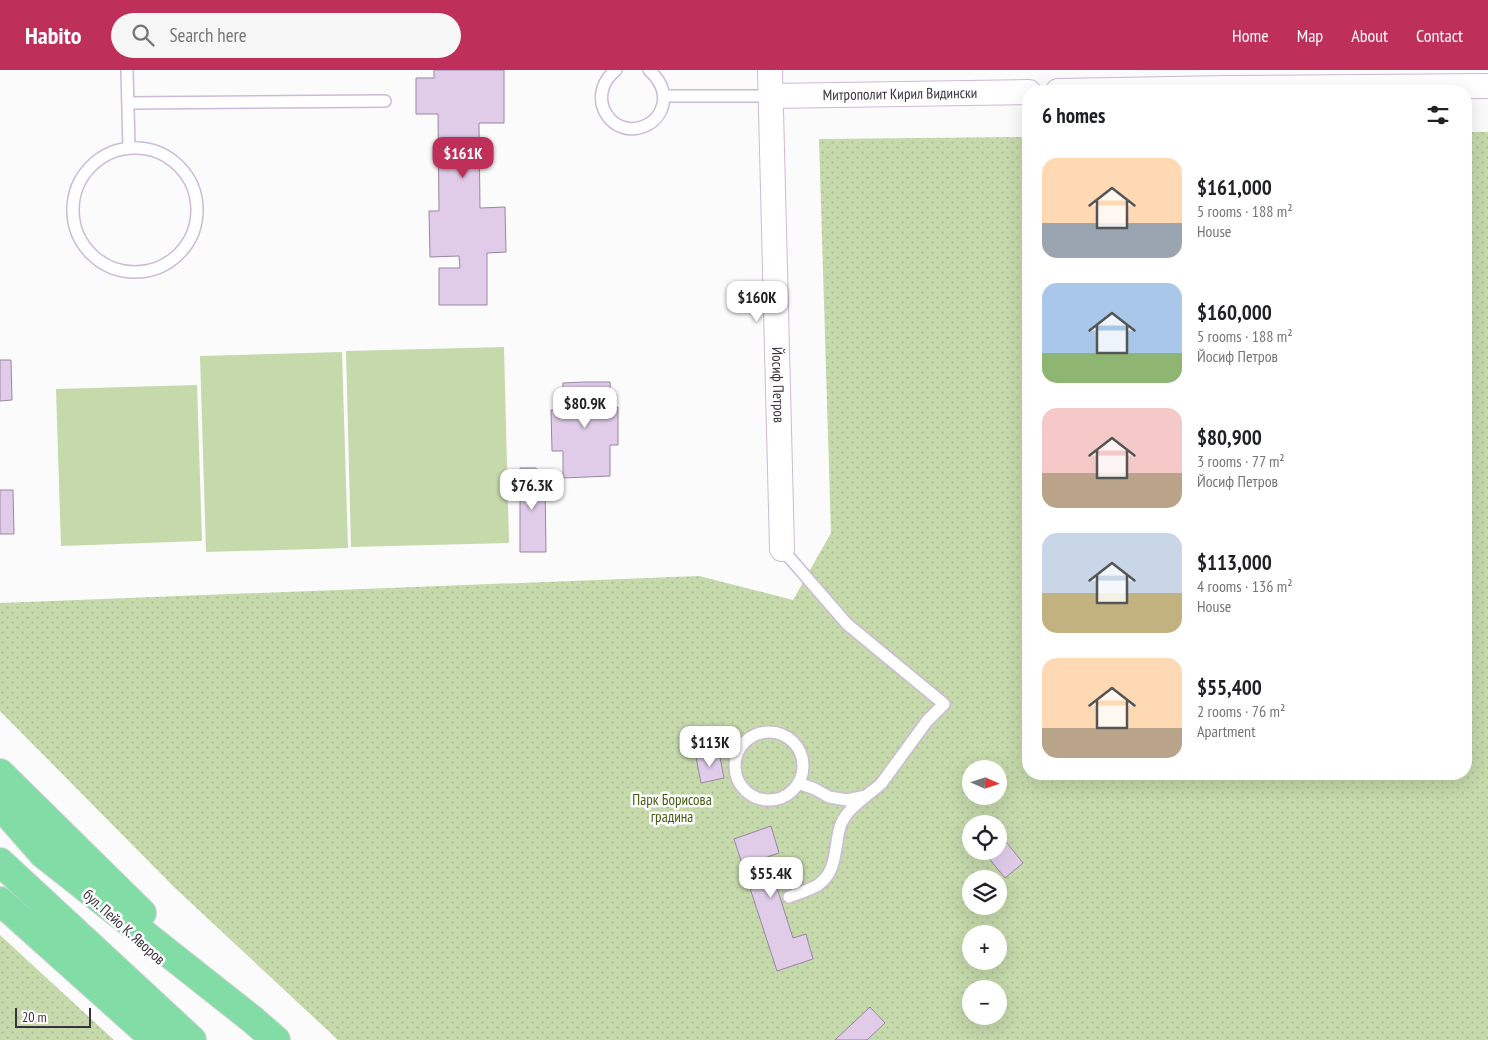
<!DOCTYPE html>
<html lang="en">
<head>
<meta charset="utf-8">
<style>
	body { margin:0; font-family:"PT Sans Narrow",sans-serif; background:#f6f6f6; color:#202124; height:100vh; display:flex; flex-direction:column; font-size:19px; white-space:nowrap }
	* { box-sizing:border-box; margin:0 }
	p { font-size:16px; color:#757577 }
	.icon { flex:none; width:28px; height:28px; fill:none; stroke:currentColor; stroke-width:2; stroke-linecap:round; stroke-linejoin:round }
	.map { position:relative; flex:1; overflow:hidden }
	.side { position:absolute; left:1022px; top:15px; width:450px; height:695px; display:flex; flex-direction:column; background:#fff; border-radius:20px; box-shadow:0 5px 20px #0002 }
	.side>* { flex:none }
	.needle { width:32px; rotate:93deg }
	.fabs { position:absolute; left:962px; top:690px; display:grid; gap:10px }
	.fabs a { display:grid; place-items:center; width:45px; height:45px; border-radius:50%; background:#fff; box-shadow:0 5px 20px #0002; font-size:25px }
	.scale { position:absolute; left:15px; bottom:12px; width:76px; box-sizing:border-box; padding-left:5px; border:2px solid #3a333e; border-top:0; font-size:14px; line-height:18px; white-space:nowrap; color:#3a333e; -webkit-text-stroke:4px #fff; paint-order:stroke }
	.price { position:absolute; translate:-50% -42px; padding:0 11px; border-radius:10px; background:#fff; color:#222; font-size:16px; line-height:32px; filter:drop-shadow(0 1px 2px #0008) }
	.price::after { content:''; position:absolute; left:50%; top:30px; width:15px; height:11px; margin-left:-8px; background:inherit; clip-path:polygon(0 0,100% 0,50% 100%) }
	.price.active { background:#be2f59; color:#fff }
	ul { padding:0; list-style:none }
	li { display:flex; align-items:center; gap:15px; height:125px; padding:0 20px }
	li span { display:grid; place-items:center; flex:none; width:140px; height:100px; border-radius:15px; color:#555 }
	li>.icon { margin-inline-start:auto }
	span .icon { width:60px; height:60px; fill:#fffc; stroke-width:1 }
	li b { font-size:21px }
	h2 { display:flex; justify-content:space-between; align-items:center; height:60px; padding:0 20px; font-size:21px }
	header { display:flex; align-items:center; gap:30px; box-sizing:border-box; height:70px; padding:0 25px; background:#be2f59; color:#fff }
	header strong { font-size:24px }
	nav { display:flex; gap:28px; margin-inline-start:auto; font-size:18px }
	.search { width:350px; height:45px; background:#f6f6f6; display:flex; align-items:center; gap:12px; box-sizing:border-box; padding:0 18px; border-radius:28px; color:#757577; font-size:19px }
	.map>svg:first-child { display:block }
	.grass { fill:#c5d9ab }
	.park { fill:url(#park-dots); fill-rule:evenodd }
	.building { fill:#e0cce9; stroke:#9986a2 }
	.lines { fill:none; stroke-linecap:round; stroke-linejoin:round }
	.lane-casing { stroke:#ccbad7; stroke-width:14 }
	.street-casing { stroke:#ccbad7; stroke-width:26 }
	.primary-casing { stroke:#d8d6d8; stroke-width:30 }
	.lane { stroke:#fff; stroke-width:11 }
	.street { stroke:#fff; stroke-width:24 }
	.primary { stroke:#82dca6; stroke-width:28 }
	.labels { text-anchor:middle; stroke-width:5; stroke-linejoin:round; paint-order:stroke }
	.street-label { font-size:15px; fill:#3a333e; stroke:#fff }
	.park-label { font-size:15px; fill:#435c13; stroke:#fff }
</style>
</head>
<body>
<header>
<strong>Habito</strong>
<div class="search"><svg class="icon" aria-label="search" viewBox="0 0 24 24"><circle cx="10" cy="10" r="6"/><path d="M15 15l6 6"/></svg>Search here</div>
<nav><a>Home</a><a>Map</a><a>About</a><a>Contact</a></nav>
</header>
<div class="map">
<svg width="1488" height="970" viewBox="0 0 1488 970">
	<defs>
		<pattern id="park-dots" width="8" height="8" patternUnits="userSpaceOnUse" patternTransform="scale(1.25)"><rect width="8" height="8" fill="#c5d9ab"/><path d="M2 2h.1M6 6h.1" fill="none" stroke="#aabb94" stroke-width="1.8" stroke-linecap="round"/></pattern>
	</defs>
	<rect width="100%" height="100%" fill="#fbfbfb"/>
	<!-- grass -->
	<path class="grass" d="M504 277 509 473 351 477 346 281Z
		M342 282 348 478 206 482 200 286Z
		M197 315 202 471 61 476 56 319Z"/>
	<!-- park -->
	<path class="park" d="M1466 62H1488V970H338L174 817 0 641V533L699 506 793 530 831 463 819 69 1029 67V704H1466ZM971 699H999V726H971ZM971 754H999V781H971ZM971 809H999V836H971ZM971 864H999V891H971ZM971 919H999V946H971Z
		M0 865 114 970H0Z"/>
	<!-- building -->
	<path class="building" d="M434 0H504V53H479L480 138 505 137 506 182 487 183V235H439V198H460L459 186 430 187 429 141H439L438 44H416V8H434Z
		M0 290H11L12 330 0 331Z
		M584 312H610L611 338 618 337V375H610V406L563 408V381H552L551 340H563V313Z
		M520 398H536L545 409 546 482H520Z
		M0 420H13L14 464H0Z
		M719 682 724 708 701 713 696 687Z
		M771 756 779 783 767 787 793 868 806 864 813 889 777 901 734 769Z
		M999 763 1023 793 1005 808 983 781H999Z
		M870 937 885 953 867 970H835Z"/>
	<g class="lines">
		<defs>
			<path id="lane" d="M127 0 129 78
				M616 0C583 26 612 72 647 55 655 51 661 43 663 34 666 20 659 9 649 0
				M664 26H770
				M128 33 385 31
				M73 140a62 62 0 1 1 124 0a62 62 0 1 1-124 0Z
				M782 479 847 554 944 634 927 651 881 714 866 726 847 730 829 727 815 719 798 713
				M735 696a34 34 0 1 1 68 0a34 34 0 1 1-68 0Z
				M789 827C798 823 810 820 818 815 838 801 834 777 840 757 844 744 855 735 865 727"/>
			<g id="street">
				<path id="s1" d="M770 0 782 479"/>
				<path d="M1058 21 1227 18 1488 16"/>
				<path id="s2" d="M770 26 1029 22"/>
			</g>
			<path id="primary" d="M0 703 142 843
				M0 735 43 784 253 950 276 970
				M0 792 192 970
				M0 831 144 960
				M136 939 163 970"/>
		</defs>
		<!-- lane casing -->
		<use href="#lane" class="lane-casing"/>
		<!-- street casing -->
		<use href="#street" class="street-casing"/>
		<!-- primary casing -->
		<use href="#primary" class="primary-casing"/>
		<!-- lane -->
		<use href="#lane" class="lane"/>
		<!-- street -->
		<use href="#street" class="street"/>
		<!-- primary -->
		<use href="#primary" class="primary"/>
	</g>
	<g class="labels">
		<!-- street labels -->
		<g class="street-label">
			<text dy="5" stroke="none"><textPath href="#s2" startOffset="130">Митрополит Кирил Видински</textPath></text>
			<text dy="5" stroke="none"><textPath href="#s1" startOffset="315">Йосиф Петров</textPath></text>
			<text transform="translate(124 857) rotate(42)" y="5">бул. Пейо К. Яворов</text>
		</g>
		<!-- park labels -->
		<g class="park-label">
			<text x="672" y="735">Парк Борисова<tspan x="672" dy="17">градина</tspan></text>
		</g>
	</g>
</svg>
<div class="fabs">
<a><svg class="needle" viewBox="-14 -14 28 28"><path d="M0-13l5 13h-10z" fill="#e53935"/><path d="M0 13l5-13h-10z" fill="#757577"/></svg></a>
<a><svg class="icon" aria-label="locate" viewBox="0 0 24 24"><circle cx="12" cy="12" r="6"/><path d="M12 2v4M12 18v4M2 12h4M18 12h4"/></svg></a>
<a><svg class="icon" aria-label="layers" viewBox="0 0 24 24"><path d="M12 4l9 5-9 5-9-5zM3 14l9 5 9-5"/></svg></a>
<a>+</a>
<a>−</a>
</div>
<div class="scale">20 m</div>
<b class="price active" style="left:463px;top:109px">$161K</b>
<b class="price" style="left:757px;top:253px">$160K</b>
<b class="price" style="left:585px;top:359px">$80.9K</b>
<b class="price" style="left:532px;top:441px">$76.3K</b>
<b class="price" style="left:710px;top:698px">$113K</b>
<b class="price" style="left:771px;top:829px">$55.4K</b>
<section class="side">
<h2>6 homes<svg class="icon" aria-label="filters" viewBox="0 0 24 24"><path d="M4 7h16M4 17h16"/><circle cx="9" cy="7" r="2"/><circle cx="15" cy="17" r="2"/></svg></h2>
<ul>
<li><span style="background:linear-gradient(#ffd9b3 65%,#9aa5b1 0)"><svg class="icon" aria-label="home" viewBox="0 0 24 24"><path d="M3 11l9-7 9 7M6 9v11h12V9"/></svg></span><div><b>$161,000</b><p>5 rooms · 188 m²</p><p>House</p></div></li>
<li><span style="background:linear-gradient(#a9c7e8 70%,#8fb573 0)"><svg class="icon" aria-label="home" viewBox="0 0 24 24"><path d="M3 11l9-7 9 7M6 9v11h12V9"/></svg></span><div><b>$160,000</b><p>5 rooms · 188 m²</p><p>Йосиф Петров</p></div></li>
<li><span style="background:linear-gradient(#f6c9c9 65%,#b9a48a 0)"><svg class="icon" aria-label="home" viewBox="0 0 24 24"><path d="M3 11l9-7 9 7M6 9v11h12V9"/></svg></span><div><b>$80,900</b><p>3 rooms · 77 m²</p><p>Йосиф Петров</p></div></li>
<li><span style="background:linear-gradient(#c9d6e8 60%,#c2b280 0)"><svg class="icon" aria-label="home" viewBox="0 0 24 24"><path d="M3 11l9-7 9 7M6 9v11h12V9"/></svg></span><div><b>$113,000</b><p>4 rooms · 136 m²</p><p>House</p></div></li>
<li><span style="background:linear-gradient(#ffd9b3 70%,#b9a48a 0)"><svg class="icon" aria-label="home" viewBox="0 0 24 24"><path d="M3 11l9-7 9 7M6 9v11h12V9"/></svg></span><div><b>$55,400</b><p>2 rooms · 76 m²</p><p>Apartment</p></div></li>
</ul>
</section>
</div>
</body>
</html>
